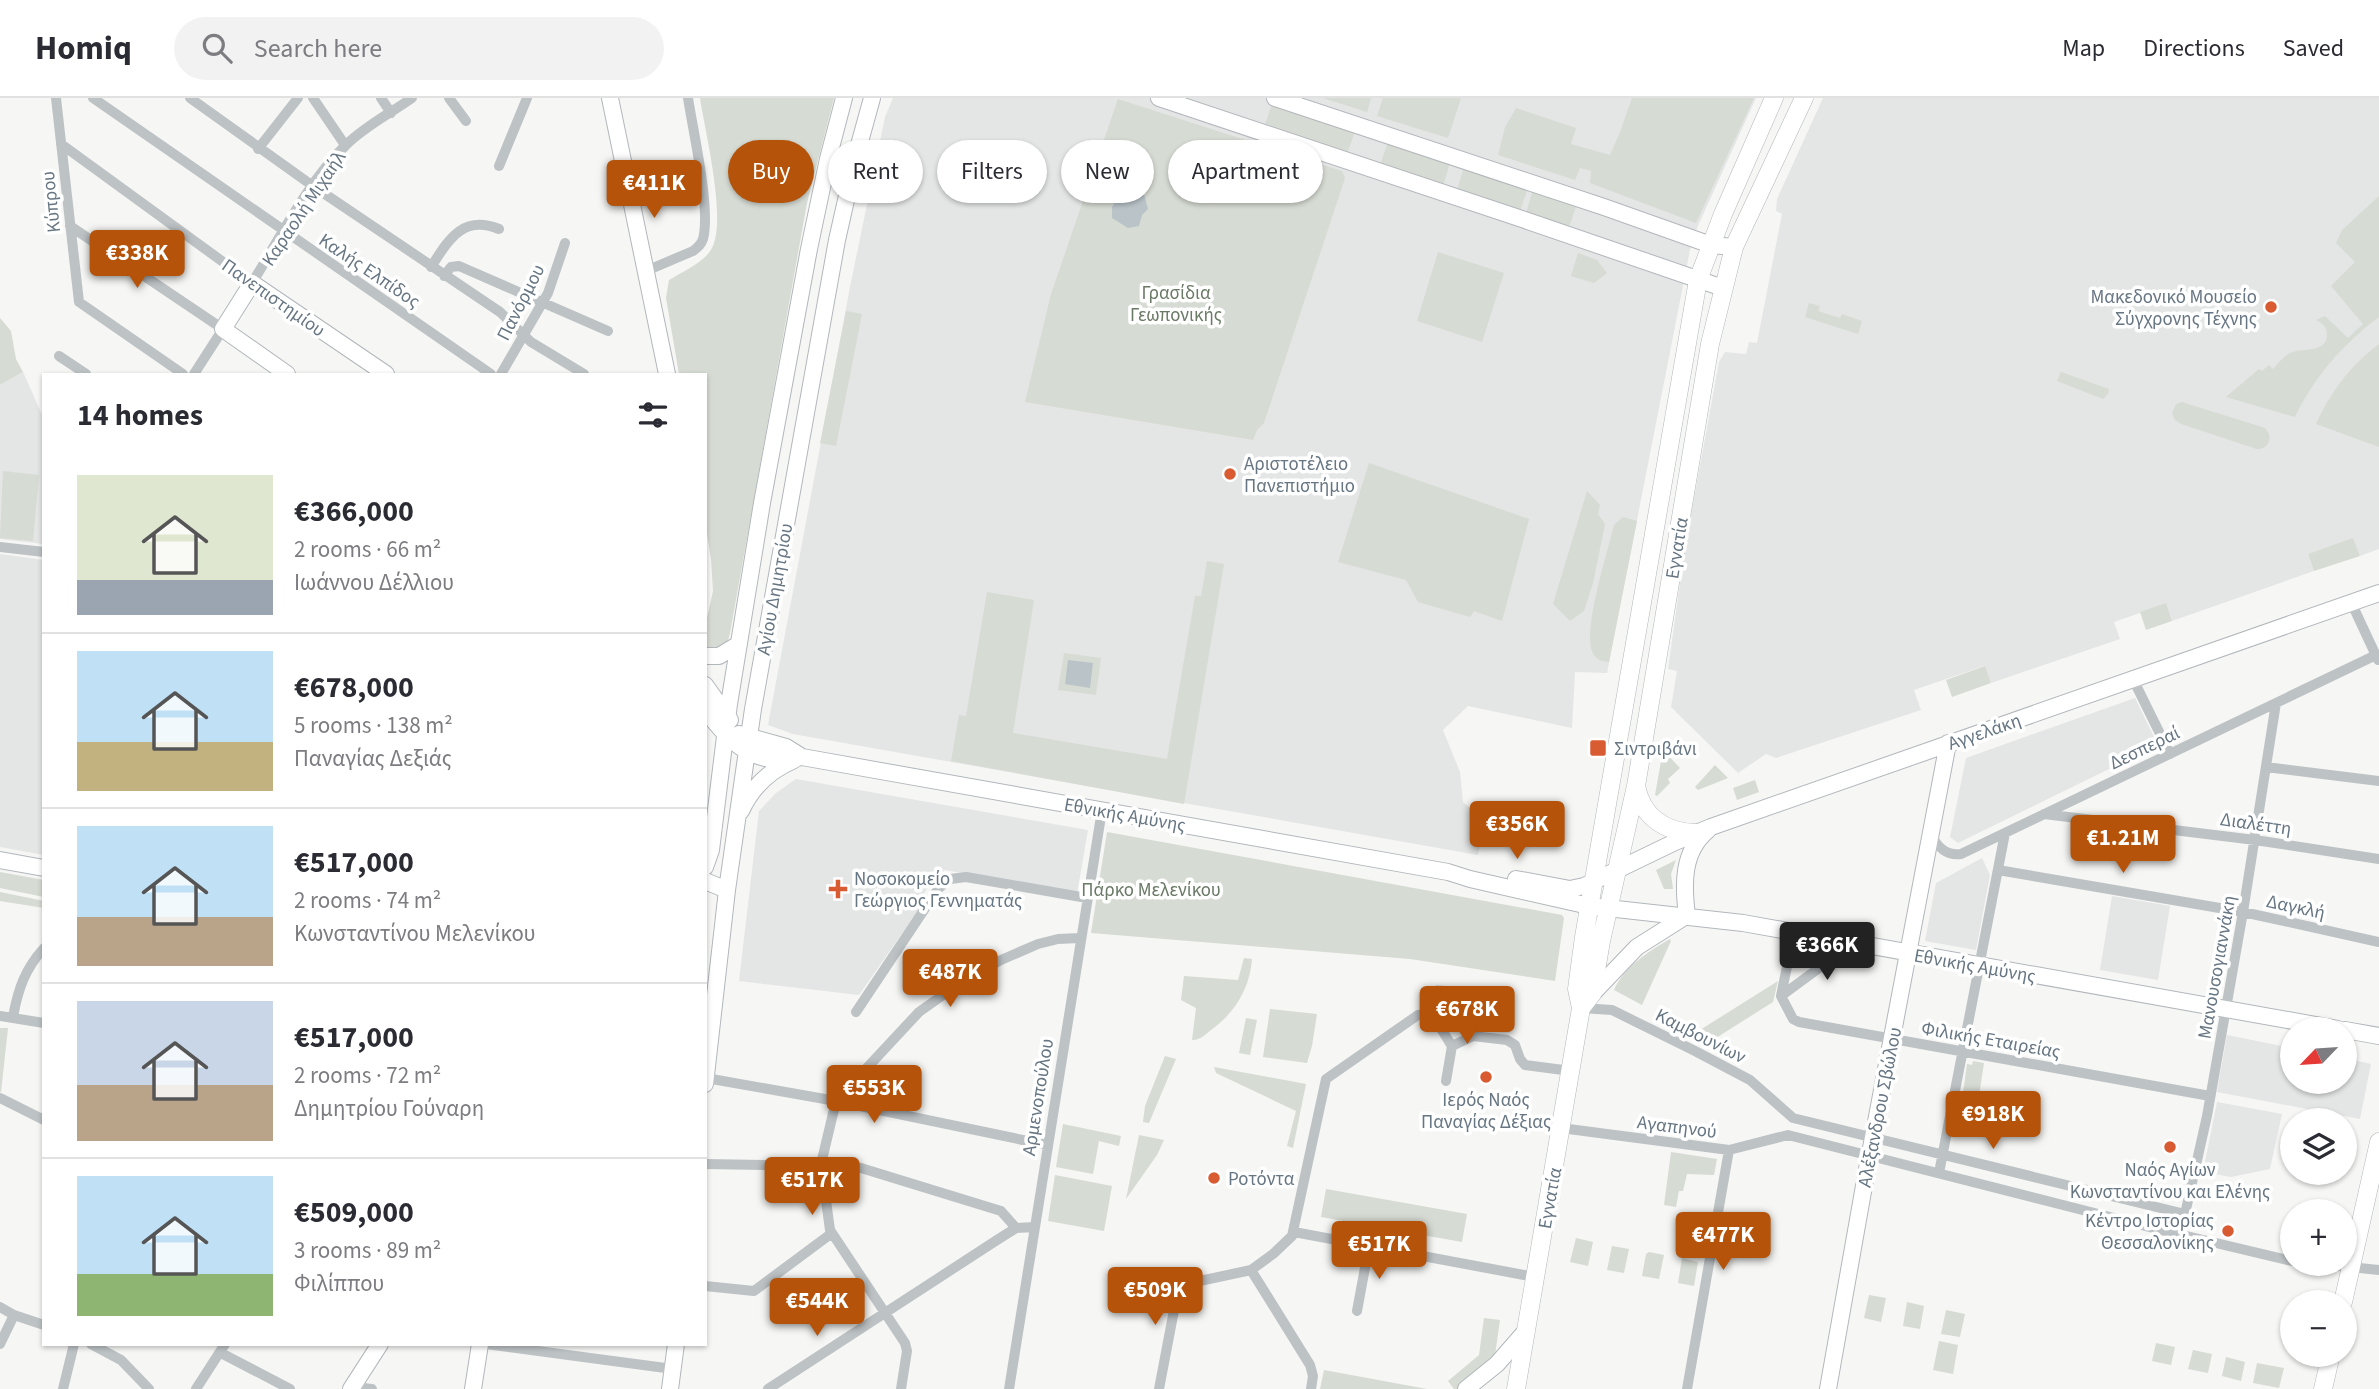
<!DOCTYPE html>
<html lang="en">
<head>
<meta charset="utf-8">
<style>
	body { margin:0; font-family:"Source Sans 3",sans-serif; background:#f2f2f3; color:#2b2b33; height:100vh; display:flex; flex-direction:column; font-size:26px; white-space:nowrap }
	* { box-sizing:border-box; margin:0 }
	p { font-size:23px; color:#7c7c81 }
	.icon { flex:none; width:38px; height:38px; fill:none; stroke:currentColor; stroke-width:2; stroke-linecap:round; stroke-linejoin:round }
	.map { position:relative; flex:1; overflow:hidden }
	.side { position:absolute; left:42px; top:275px; width:665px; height:973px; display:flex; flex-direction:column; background:#fff; border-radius:0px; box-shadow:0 2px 5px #0004 }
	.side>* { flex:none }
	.top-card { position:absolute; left:728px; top:42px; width:665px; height:63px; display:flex; gap:14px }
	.needle { width:46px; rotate:245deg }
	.buttons { position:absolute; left:2280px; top:919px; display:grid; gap:14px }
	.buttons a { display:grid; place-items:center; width:77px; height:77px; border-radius:50%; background:#fff; box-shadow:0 2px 5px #0004; font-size:35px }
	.price { position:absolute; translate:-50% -60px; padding:0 16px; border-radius:7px; background:#b45309; color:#fff; font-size:23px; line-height:46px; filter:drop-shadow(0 2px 4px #0008) }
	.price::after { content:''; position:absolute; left:50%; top:42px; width:21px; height:16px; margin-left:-10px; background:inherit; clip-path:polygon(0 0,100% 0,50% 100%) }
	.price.current { background:#222; color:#fff }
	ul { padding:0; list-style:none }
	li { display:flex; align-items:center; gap:21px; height:175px; padding:0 35px }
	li+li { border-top:2px solid #e1e1e2 }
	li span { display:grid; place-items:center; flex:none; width:196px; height:140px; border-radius:0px; color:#555 }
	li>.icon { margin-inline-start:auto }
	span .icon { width:84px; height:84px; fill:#fffc; stroke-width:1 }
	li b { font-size:30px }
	h2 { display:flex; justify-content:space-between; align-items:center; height:84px; padding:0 35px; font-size:30px }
	.tag { padding:0 24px; border-radius:32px; background:#fff; box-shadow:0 2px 5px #0004; font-size:24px; line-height:63px }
	.tag.current { background:#b45309; color:#fff }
	header { display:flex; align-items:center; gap:42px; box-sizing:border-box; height:98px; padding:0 35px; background:#fff; border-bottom:2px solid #e1e1e2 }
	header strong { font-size:33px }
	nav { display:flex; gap:38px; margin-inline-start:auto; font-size:24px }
	.search { width:490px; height:63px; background:#f2f2f3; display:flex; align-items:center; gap:18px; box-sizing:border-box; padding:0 24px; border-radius:38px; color:#7c7c81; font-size:26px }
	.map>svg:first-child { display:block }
	.built { fill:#e4e5e5 }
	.green { fill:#d6dbd3 }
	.water { fill:#b9c3c8 }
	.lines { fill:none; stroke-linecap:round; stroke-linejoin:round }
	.secondary-casing { stroke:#b2b7bc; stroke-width:18 }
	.primary-casing { stroke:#b1b6ba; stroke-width:19 }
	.street { stroke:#bdc2c5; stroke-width:10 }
	.secondary { stroke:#fff; stroke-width:16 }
	.primary { stroke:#fff; stroke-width:18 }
	.poi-dot { fill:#d85b32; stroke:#fff; stroke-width:2.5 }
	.labels { text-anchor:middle; stroke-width:7; stroke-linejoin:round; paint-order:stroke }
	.street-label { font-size:19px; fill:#677683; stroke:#fff }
	.park-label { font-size:19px; fill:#6a7a66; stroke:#fff }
	.poi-label { font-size:19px; fill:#677683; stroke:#fff; text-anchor:start }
</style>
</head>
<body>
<header>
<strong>Homiq</strong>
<div class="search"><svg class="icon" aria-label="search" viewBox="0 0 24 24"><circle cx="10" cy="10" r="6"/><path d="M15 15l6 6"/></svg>Search here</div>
<nav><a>Map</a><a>Directions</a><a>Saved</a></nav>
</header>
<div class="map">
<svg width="2379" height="1291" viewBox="0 0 2379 1291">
	<rect width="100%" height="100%" fill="#f6f6f4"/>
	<!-- built -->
	<path class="built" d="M893 0H1756L1697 130 1690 152 1607 575 1575 574 1572 630 1468 608 1443 632 1460 674 1463 704 1476 715 1484 728 1478 757 793 636 768 627 850 189 885 19Z
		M1823 0H2379V451L2360 458 2353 441 2308 456 2314 473 2172 523 2166 506 2114 524 2120 541 1991 585 1984 568 1914 592 1921 612 1776 660 1766 656 1738 675 1671 609 1677 573 1668 571 1685 450 1719 264 1725 254 1746 256 1749 244 1757 245 1782 116 1776 113 1777 101Z
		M23 274 44 321 43 446 0 441V287Z
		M0 456 44 462V757L0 749Z
		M2135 600 2158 647 1958 745 1950 739 1966 660Z
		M796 681 1088 732 1077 796 945 772 929 787 922 799 919 811 859 897 739 883 759 713 776 695Z
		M1982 760 1990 777 1976 852 1925 843 1936 785Z
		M2112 798 2170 808 2158 882 2100 872Z
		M2227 937 2292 950V984H2345V960L2371 966 2360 1021 2217 994Z
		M2217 1004 2282 1016 2270 1071 2231 1079 2203 1074Z"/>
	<!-- green -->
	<path class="green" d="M700 0H834L807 105 730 535 727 547 715 553 705 550V529L713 493 711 461 705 423V276H679L666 200 669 182C682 174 705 164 712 150 727 121 705 34 700 0Z
		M1323 0H1371L1367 14Z
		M1383 0H1461L1448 40 1377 18Z
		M1632 0H1754L1696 125 1590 85 1591 73 1580 70 1575 82 1498 57 1505 29 1516 10 1576 30 1571 46 1610 57 1620 34Z
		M1118 1 1342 73 1345 80 1264 325 1257 332 1253 342 1025 304 1051 196Z
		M1272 6 1355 33 1347 56 1264 29Z
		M1388 44 1450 65 1443 88 1380 67Z
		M1464 69 1528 90 1520 113 1457 92Z
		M1533 92 1577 106 1569 129 1526 115Z
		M2379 98V219C2344 245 2314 279 2295 319L2226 299 2259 271 2262 273 2269 267 2273 271C2278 265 2284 258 2290 255 2302 249 2328 256 2327 235 2326 228 2322 225 2316 222L2325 218 2348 240 2363 226 2331 188 2355 164 2336 145 2342 132Z
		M1438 154 1504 175 1482 244 1417 223Z
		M1578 155 1597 162 1607 175 1594 185 1571 178Z
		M1809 205 1820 208 1818 213 1840 220 1842 216 1862 223 1858 236 1805 219Z
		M846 213 862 216 836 348 820 345Z
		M0 220 11 233 16 261 23 274 0 287Z
		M2379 246V349L2316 326C2330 294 2351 267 2379 246Z
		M2061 274 2109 291 2108 296 2103 301 2057 283Z
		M2182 304 2265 330 2269 336C2271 345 2265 351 2257 351L2181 326 2175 322 2172 315 2176 306Z
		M1369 365 1529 421 1502 523 1474 513 1470 519 1418 504 1406 482 1338 464Z
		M3 373 39 377 33 443 0 440Z
		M1587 393 1600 407 1598 416 1605 426 1593 485 1584 513 1570 523 1553 506Z
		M1623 419 1637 423 1609 564C1601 563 1595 561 1592 553 1583 531 1608 452 1614 427Z
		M2353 440 2360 458 2314 473 2308 456Z
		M1207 463 1224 466 1184 706 951 663 959 617 966 618 987 494 1034 502 1013 635 1167 661 1195 498H1201Z
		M2166 505 2172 523 2146 532 2140 514Z
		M1064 555 1101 560 1096 597 1058 592Z
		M1985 568 1991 585 1952 599 1946 582Z
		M1663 652 1680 670 1668 681 1670 685 1657 698 1655 697Z
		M1715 667 1728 680 1698 692 1695 689Z
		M1755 682 1759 694 1737 702 1733 690Z
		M1107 734 1562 817 1564 820 1555 883 1410 861 1091 835Z
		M1676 762 1671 776 1673 791H1664L1656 772Z
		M0 774 44 782V799L0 790Z
		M0 794 44 803V810L0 803Z
		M1670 841 1671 843 1642 907 1614 892C1624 869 1649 853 1670 841Z
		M1244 860 1252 861C1250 890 1235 915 1211 932 1205 937 1200 942 1192 942L1196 910 1181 902 1184 878 1238 882Z
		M1778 883 1773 904 1708 945 1692 937Z
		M1436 887 1456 889 1454 903 1441 912 1435 894Z
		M1270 911 1317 916 1312 948 1307 965 1263 959Z
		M1246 920 1257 922 1250 957 1239 955Z
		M0 930H8L1 994H0Z
		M1165 958 1176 961 1149 1025 1143 1024 1145 1008Z
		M1973 963 1984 965 1979 998 1963 995 1967 966 1972 967Z
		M1214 969 1306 986 1293 1050 1287 1048 1296 1013 1216 975Z
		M1063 1026 1121 1038 1119 1048 1099 1043 1093 1076 1056 1069Z
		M1139 1037 1164 1042 1157 1057 1126 1101Z
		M1671 1054 1717 1061 1714 1077 1687 1076 1683 1093H1679L1676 1109 1664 1107Z
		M1055 1077 1112 1088 1104 1133 1048 1123Z
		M1326 1091 1467 1116 1462 1144 1321 1119Z
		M1576 1140 1593 1144 1588 1168 1570 1164Z
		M1612 1148 1629 1151 1624 1175 1607 1172Z
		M1649 1154 1664 1157 1659 1181 1642 1178 1646 1156Z
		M1682 1160 1698 1164 1694 1188 1678 1185Z
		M1869 1197 1886 1200 1881 1224 1864 1220Z
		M1907 1204 1924 1208 1920 1231 1903 1228Z
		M1946 1212 1965 1216 1960 1239 1941 1236Z
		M1484 1220 1500 1222 1494 1264 1458 1291H1454L1448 1283 1479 1257Z
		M1939 1243 1958 1247 1953 1276 1933 1272Z
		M2156 1245 2175 1249 2171 1267 2152 1263Z
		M2193 1252 2212 1256 2208 1275 2188 1271Z
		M2226 1259 2245 1264 2241 1283 2222 1278Z
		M2257 1265 2284 1270 2279 1290 2253 1285Z
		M1324 1272 1427 1291H1320Z"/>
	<!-- water -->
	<path class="water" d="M1129 78 1141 85 1148 111 1142 117 1139 128 1128 130 1112 120V109L1117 101 1114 92 1119 83Z
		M1068 562 1093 565 1090 590 1065 586Z"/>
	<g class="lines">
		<defs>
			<path id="secondary" d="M610 0 667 276
				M1159 0 1522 121 1723 190
				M1275 0 1604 109 1711 147 1734 149
				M287 276 223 231 252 185 386 276
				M705 558H719L739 546
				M705 587 730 622
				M705 611C730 646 756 670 802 659L1448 774 1470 781 1589 808 1743 825 2338 931
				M739 636 786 649 802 659
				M741 713C752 689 770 672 794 662
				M0 762 44 770
				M705 769 711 752 729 606 762 405 809 151 828 61 844 0
				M1516 781 1570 791 1584 788 1675 744 1711 729 2379 495
				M705 783 727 792
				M1687 817C1683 787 1682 753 1708 732
				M1592 896 1637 849 1686 818
				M2345 932 2379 938
				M705 986 727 792 753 611 837 142 856 58 872 0
				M351 1291 380 1246
				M473 1291 480 1246
				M670 1291 676 1246
				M1466 1291 1497 1266 1524 1235
				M1828 1291 1867 1071 1948 645"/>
			<path id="primary" d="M1636 688C1642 719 1665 734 1695 735
				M1581 910 1592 896 1601 843 1636 688 1710 246 1734 149 1804 0
				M2343 1204 2379 1044
				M1516 1291 1581 910 1577 891 1584 839 1698 182 1723 116 1774 0
				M2323 1291 2331 1256"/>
		</defs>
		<!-- secondary casing -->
		<use href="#secondary" class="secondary-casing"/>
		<!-- primary casing -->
		<use href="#primary" class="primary-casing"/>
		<!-- street -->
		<path class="street" d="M56 0 79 204 183 276
			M93 0 491 276
			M190 0 313 88 500 214 531 244 584 276
			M313 0 345 47
			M381 0 391 15
			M449 0 466 23
			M61 46 252 185C279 142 309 82 346 47 365 28 391 15 412 0
			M258 51 298 0
			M499 68 527 0
			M70 128 223 231 194 276
			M431 169C448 143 462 116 499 131
			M646 173 693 153C698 149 701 147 703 141 711 111 693 33 688 0
			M444 178 451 169 459 168 608 233
			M59 258 86 276
			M501 276 548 195 565 145
			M0 449 44 454
			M2351 504 2378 562
			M2133 581 2170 656
			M2266 669 2379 683
			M2044 716 2255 742 2379 761
			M1931 736C1937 749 1947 758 1961 756L2376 557
			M1998 772 2243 814 2379 844
			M1781 898 1793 921 1799 924 2210 998
			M1781 898 1853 845
			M1781 898 1794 834
			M1581 910 1612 912 1695 953 1750 982 1793 1020 2185 1116
			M856 914 938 791 950 781 966 779 1087 800
			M0 918 44 925
			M13 919C18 891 25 871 44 850
			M1452 948 1473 938 1507 942 1515 947 1520 961 1525 967 1571 973
			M706 980 836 1003 1047 1047
			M0 1000 44 1022
			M1561 1030 1729 1052 1788 1037 2157 1131 2292 1163
			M705 1066 813 1068 829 1065 861 1070 1001 1113 1016 1130
			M1939 1075 2005 735
			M1294 1134 1535 1179
			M2175 1135 2185 1116 2207 1018 2243 814 2276 605
			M2321 1166 2379 1172
			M1251 1172 1310 1267 1313 1278 1311 1291
			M705 1188 754 1193 832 1135
			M0 1209 14 1217 44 1227
			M1357 1213 1369 1148
			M0 1246 14 1217
			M91 1246 121 1262 149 1291
			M486 1246 673 1271
			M221 1255 290 1291
			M363 1290 372 1291
			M63 1291 74 1246
			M196 1291 225 1246
			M768 1291 997 1142 1016 1130 1035 1129
			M901 1291 907 1253 905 1245 830 1132 821 1066 836 1003 919 914 960 885 1001 862 1038 846 1058 841 1080 840
			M1009 1291 1102 712
			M1159 1291 1175 1207 1181 1191 1195 1184 1251 1172 1273 1156 1292 1138 1326 981 1418 917C1435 914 1443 935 1452 948L1446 983
			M1687 1291 1729 1052"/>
		<!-- secondary -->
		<use href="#secondary" class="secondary"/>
		<!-- primary -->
		<use href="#primary" class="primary"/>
	</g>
	<!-- markers -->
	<g class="poi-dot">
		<circle cx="2271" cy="209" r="7"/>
		<circle cx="1230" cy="376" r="7"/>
		<rect x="1589" y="641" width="18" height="18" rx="3.5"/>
		<path d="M834.5 780.5h7v7h7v7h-7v7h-7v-7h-7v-7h7z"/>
		<circle cx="1486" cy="979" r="7"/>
		<circle cx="2170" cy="1049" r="7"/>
		<circle cx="1214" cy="1080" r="7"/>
		<circle cx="2228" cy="1133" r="7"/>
	</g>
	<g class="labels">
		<!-- street labels -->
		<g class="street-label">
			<text transform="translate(50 104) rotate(-96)" y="7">Κύπρου</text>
			<text transform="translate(303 110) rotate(-56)" y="7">Καραολή Μιχαήλ</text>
			<text transform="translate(370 172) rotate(34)" y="7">Καλής Ελπίδος</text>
			<text transform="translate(274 199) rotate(35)" y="7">Πανεπιστημίου</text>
			<text transform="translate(520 204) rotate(-63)" y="7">Πανόρμου</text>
			<text transform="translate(1676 450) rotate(-81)" y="7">Εγνατία</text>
			<text transform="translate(774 491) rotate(-80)" y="7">Αγίου Δημητρίου</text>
			<text transform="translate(1984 633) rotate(-19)" y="7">Αγγελάκη</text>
			<text transform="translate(2144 649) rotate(-26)" y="7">Δεσπεραί</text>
			<text transform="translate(1125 716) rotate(10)" y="7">Εθνικής Αμύνης</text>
			<text transform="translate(2256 725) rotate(8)" y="7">Διαλέττη</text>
			<text transform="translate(2296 808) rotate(12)" y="7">Δαγκλή</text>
			<text transform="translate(1975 867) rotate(10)" y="7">Εθνικής Αμύνης</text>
			<text transform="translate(2216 869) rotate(-80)" y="7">Μανουσογιαννάκη</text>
			<text transform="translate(1701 937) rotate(27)" y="7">Καμβουνίων</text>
			<text transform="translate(1991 941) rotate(10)" y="7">Φιλικής Εταιρείας</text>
			<text transform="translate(1037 999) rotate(-81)" y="7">Αρμενοπούλου</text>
			<text transform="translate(1879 1009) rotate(-79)" y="7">Αλέξανδρου Σβώλου</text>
			<text transform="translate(1677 1028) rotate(7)" y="7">Αγαπηνού</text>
			<text transform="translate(1549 1100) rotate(-80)" y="7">Εγνατία</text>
		</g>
		<!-- park labels -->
		<g class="park-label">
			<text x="1176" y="201">Γρασίδια<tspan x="1176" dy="22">Γεωπονικής</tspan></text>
			<text x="1151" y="798">Πάρκο Μελενίκου</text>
		</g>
		<!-- poi labels -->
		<g class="poi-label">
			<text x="2257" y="205" text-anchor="end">Μακεδονικό Μουσείο<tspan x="2257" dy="22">Σύγχρονης Τέχνης</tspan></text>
			<text x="1244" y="372">Αριστοτέλειο<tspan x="1244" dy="22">Πανεπιστήμιο</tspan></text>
			<text x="1614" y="657">Σιντριβάνι</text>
			<text x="854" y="787">Νοσοκομείο<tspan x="854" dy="22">Γεώργιος Γεννηματάς</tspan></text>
			<text x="1486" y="1008" text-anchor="middle">Ιερός Ναός<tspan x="1486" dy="22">Παναγίας Δέξιας</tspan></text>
			<text x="2170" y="1078" text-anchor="middle">Ναός Αγίων<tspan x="2170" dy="22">Κωνσταντίνου και Ελένης</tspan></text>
			<text x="1228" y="1087">Ροτόντα</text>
			<text x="2214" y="1129" text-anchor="end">Κέντρο Ιστορίας<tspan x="2214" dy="22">Θεσσαλονίκης</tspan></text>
		</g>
	</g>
</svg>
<div class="buttons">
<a><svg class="needle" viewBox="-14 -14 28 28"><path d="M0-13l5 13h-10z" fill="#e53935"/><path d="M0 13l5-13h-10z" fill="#7c7c81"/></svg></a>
<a><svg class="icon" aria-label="layers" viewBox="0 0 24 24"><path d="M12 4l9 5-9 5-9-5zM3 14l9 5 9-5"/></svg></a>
<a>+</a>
<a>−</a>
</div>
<b class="price" style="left:654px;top:122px">€411K</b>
<b class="price" style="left:137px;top:192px">€338K</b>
<b class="price" style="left:1517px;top:763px">€356K</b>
<b class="price" style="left:2123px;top:777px">€1.21M</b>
<b class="price current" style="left:1827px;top:884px">€366K</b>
<b class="price" style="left:950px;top:911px">€487K</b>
<b class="price" style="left:1467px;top:948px">€678K</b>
<b class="price" style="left:874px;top:1027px">€553K</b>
<b class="price" style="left:1993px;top:1053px">€918K</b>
<b class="price" style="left:812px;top:1119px">€517K</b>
<b class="price" style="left:1723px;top:1174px">€477K</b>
<b class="price" style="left:1379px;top:1183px">€517K</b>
<b class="price" style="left:1155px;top:1229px">€509K</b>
<b class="price" style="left:817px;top:1240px">€544K</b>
<div class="top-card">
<a class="tag current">Buy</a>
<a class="tag">Rent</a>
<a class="tag">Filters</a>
<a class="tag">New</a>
<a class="tag">Apartment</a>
</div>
<section class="side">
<h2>14 homes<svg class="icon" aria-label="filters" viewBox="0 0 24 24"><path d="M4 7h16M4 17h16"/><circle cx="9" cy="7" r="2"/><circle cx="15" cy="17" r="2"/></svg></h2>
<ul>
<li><span style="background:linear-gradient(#dfe7d0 75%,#9aa5b1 0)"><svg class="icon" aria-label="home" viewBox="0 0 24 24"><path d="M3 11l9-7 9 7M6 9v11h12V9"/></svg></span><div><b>€366,000</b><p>2 rooms · 66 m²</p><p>Ιωάννου Δέλλιου</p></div></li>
<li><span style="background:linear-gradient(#bfe0f5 65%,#c2b280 0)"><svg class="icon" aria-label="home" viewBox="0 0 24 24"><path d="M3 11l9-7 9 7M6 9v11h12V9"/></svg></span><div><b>€678,000</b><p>5 rooms · 138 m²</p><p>Παναγίας Δεξιάς</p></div></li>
<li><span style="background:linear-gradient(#bfe0f5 65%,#b9a48a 0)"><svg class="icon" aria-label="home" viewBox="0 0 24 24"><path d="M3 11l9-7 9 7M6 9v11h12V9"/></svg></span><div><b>€517,000</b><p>2 rooms · 74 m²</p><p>Κωνσταντίνου Μελενίκου</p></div></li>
<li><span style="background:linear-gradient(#c9d6e8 60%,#b9a48a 0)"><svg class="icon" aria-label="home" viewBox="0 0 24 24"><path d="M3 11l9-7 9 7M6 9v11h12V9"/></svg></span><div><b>€517,000</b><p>2 rooms · 72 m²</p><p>Δημητρίου Γούναρη</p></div></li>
<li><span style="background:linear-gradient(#bfe0f5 70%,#8fb573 0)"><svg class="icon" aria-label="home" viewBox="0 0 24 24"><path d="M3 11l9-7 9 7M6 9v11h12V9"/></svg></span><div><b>€509,000</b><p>3 rooms · 89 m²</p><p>Φιλίππου</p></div></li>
</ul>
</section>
</div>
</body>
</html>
